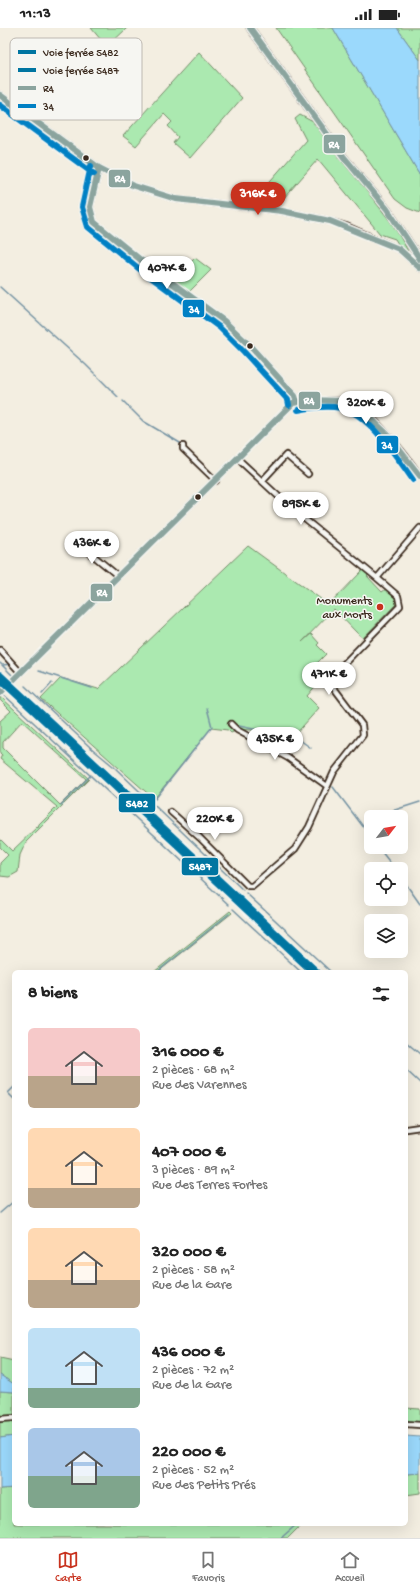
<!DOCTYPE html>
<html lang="fr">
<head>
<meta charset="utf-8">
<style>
	body { margin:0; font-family:"Gochi Hand",sans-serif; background:#f6f6f6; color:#222; height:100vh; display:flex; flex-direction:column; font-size:15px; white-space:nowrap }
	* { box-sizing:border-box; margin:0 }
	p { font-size:13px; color:#767676 }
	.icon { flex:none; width:22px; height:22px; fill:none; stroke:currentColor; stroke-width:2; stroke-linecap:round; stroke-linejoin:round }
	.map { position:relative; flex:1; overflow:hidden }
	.details { position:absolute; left:12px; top:942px; width:396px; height:556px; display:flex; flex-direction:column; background:#fff; border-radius:6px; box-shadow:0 4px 16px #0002 }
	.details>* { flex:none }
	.needle { width:26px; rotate:59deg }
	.controls { position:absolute; left:364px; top:782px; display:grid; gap:8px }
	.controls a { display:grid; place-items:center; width:44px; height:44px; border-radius:6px; background:#fff; box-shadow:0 4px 16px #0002; font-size:20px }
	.price { position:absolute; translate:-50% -34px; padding:0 9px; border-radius:14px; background:#fff; color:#222; font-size:13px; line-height:26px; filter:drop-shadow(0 1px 2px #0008) }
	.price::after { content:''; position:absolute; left:50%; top:24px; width:12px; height:9px; margin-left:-6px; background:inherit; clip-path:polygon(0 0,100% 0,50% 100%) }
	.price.current { background:#c8321e; color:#fff }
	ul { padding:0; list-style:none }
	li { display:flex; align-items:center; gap:12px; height:100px; padding:0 16px }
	li span { display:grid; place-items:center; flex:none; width:112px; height:80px; border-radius:6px; color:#555 }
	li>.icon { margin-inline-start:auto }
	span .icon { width:48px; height:48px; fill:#fffc; stroke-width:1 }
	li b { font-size:17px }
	h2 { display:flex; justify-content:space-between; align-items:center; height:48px; padding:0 16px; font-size:17px }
	.status { display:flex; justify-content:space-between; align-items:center; height:28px; padding:0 20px; background:#fff; direction:ltr }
	.status svg { height:11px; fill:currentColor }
	.menu { display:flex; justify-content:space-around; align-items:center; height:56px; border-top:1px solid #e0e0e0; background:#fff; font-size:11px; color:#767676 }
	.menu a { display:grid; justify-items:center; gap:2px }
	.menu .current { color:#c8321e }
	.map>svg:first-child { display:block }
	.green { fill:#abe9b0; stroke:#738a67; fill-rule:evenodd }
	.water { fill:#9bd9fc; stroke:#7593a3 }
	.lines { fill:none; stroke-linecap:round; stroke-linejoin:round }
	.stream { stroke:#7593a3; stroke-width:1.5 }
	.minor-casing { stroke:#3b2a1e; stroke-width:8 }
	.tertiary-casing { stroke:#3b2a1e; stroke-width:9 }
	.minor { stroke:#f6f6f2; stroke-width:4.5 }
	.tertiary { stroke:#f6f6f2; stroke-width:6 }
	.bus-1-casing { stroke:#f6f6f2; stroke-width:9 }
	.bus-2-casing { stroke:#f6f6f2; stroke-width:9 }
	.bus-1 { stroke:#8ba49e; stroke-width:6 }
	.bus-2 { stroke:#0080c4; stroke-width:6 }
	.rail-1-casing { stroke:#f6f6f2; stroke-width:10 }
	.rail-2-casing { stroke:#f6f6f2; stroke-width:10 }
	.rail-1 { stroke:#0075a1; stroke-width:7 }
	.rail-2 { stroke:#0075a1; stroke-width:7 }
	.bus-dot { fill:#3b2a1e; stroke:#f6f6f2; stroke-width:1.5 }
	.poi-dot { fill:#c8321e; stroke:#f6f6f2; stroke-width:1.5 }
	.labels { text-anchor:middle; stroke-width:3; stroke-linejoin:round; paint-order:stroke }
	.poi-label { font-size:12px; fill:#3b2a1e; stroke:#f6f6f2; text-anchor:end }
	.key { fill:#f6f6f2; stroke:#beb9b2; stroke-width:1 }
	.key-label { font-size:11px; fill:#3b2a1e }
	.line-badge { stroke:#f6f6f2; stroke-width:1.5 }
	.badge-label { font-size:11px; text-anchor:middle; font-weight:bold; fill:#fff }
</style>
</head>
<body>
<div class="status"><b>11:13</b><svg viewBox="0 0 49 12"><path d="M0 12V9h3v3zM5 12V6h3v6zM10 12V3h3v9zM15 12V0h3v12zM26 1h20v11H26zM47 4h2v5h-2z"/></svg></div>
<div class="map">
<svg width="420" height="1510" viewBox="0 0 420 1510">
	<rect width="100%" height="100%" fill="#f3eee1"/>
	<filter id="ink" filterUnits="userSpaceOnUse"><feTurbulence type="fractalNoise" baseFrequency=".025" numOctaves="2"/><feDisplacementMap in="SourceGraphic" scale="8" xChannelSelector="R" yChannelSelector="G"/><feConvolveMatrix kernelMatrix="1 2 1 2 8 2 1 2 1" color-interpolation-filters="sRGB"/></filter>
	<g filter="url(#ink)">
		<!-- green -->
		<path class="green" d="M91 0H127L107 19Z
			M276 0H333L420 147V185L407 180 395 171Z
			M397 0H420V32Z
			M199 24 242 70 190 130 173 115 178 109 168 98 172 94 164 86 136 118 123 108Z
			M300 87 313 94 394 198 408 223 400 219 395 211 380 206 318 131 276 179 250 176 306 112 295 91Z
			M195 230 211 242 188 265 171 253Z
			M248 518 329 577 363 542 369 546 367 548 382 564 386 561 397 572V575L363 610 356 604 334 581 302 614 311 606 319 615 317 617 326 626 314 638 324 648 307 668 319 680 294 708C274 711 250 695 231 705L228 702 211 700 154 771 41 671 61 650 98 661Z
			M1 669 89 751 26 814 20 827 18 844 9 849 0 848V835L8 827 0 819V811L12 823 37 799 38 800 39 797 57 779 0 731 2 727 0 725V693L11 683 0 672ZM22 693 86 751 60 777 3 720V714Z
			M230 883 232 885 158 944H154Z
			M0 1330 14 1333V1356L0 1347Z
			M0 1363 14 1364V1388L0 1389Z
			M406 1380 420 1381V1395L406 1394Z
			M14 1392V1408L0 1410V1393Z
			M420 1445V1465L406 1467V1446Z
			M14 1460V1496H302L288 1510H0V1461Z"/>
		<!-- water -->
		<path class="water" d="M333 0H397L420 32V147Z
			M0 1347 14 1356V1364L0 1363Z
			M14 1408V1460L0 1461V1410Z
			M406 1408 420 1409V1445L406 1446Z"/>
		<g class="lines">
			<!-- stream -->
			<path class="stream" d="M0 259 86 337 118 369
				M123 373 143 393 180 415
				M0 635 12 647
				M3 637 11 636
				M39 643 92 660
				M25 658 90 719 113 738 243 862
				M2 665 229 877
				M42 666 52 655
				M239 698 284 707H293L311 720
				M333 759 371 809
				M155 771 212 699 207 680
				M61 777 91 747
				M376 788 420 774
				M367 791 371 790
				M378 819 395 841
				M401 849 420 876
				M246 865 331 944
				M233 881 301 944
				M157 944 229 886
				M406 1014 420 1026
				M406 1042 420 1055
				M14 1059 8 1065 14 1071
				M0 1185 14 1173
				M281 1510 297 1496"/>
			<defs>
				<path id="minor" d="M0 67 99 140 134 158 176 171 282 183 330 193 346 198 399 221 420 240
					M99 140 90 179 94 194 142 233 224 293 250 318 295 368 297 374
					M183 418V421L216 453
					M238 431 291 480 377 550
					M262 453 286 427 308 446
					M77 514 118 548
					M0 622 20 644
					M0 665 293 375C301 372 312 372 320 372 330 373 342 371 351 375 370 381 408 430 420 448
					M231 696 237 702 288 730 327 758
					M171 784 200 810 248 858H252L259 852 295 821 309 799 334 744 363 707 362 697 334 660 332 656V648L400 578 398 568 377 550 420 500
					M406 1101 420 1099
					M0 1391 14 1390
					M406 1396 420 1397"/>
				<path id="tertiary" d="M250 0 343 128 387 181 420 231"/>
			</defs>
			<!-- minor casing -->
			<use href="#minor" class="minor-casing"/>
			<!-- tertiary casing -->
			<use href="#tertiary" class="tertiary-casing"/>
			<!-- minor -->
			<use href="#minor" class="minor"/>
			<!-- tertiary -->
			<use href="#tertiary" class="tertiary"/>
			<defs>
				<path id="bus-1" d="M250 0 343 128 387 181 420 231
					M0 67 99 140 134 158 176 171 282 183 330 193 399 221 420 240
					M99 140 90 179 94 194 142 233 224 293 250 318 295 368 297 374
					M0 665 293 375 310 372 340 373 359 379 388 407 420 448"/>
				<path id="bus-2" d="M0 77 94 146
					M91 138 82 179 88 199 137 239 219 299 244 324 288 372 289 377
					M298 382C313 379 336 376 350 383 372 392 400 433 413 452"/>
			</defs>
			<!-- bus-1 casing -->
			<use href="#bus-1" class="bus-1-casing"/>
			<!-- bus-2 casing -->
			<use href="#bus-2" class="bus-2-casing"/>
			<!-- bus-1 -->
			<use href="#bus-1" class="bus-1"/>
			<!-- bus-2 -->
			<use href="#bus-2" class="bus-2"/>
			<defs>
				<path id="rail-1" d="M0 647 317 944"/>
				<path id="rail-2" d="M0 651 313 944"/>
			</defs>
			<!-- rail-1 casing -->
			<use href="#rail-1" class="rail-1-casing"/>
			<!-- rail-2 casing -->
			<use href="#rail-2" class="rail-2-casing"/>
			<!-- rail-1 -->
			<use href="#rail-1" class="rail-1"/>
			<!-- rail-2 -->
			<use href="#rail-2" class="rail-2"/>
		</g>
	</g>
	<!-- markers -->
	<g class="bus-dot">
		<circle cx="86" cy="130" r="3.5"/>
		<circle cx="250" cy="318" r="3.5"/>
		<circle cx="198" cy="469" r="3.5"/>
	</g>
	<circle class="poi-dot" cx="380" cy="579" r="4"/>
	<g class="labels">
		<!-- poi labels -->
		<g class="poi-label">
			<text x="372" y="576">Monuments<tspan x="372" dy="14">aux Morts</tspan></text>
		</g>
	</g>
	<!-- legend -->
	<rect x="10" y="10" width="132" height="82" rx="6" class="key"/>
	<rect x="18" y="22" width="18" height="4" fill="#0075a1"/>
	<rect x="18" y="40" width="18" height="4" fill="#0075a1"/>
	<rect x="18" y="58" width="18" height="4" fill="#8ba49e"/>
	<rect x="18" y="76" width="18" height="4" fill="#0080c4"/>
	<g class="key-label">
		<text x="43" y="28">Voie ferrée 5482</text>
		<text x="43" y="46">Voie ferrée 5487</text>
		<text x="43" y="64">R4</text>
		<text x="43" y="82">34</text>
	</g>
	<g class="line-badge">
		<rect x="323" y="106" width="23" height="20" rx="4" fill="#8ba49e"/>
		<rect x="108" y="141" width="23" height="19" rx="4" fill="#8ba49e"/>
		<rect x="182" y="271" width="23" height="19" rx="4" fill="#0080c4"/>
		<rect x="298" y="363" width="23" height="19" rx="4" fill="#8ba49e"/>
		<rect x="376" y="407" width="23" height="19" rx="4" fill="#0080c4"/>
		<rect x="90" y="555" width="23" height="19" rx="4" fill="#8ba49e"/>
		<rect x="118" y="765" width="38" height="20" rx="4" fill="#0075a1"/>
		<rect x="181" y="829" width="38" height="19" rx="4" fill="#0075a1"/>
	</g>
	<g class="badge-label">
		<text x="334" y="120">R4</text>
		<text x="120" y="154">R4</text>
		<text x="194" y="285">34</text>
		<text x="309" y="376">R4</text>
		<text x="387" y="421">34</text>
		<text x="102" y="568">R4</text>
		<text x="137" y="779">5482</text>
		<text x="200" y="842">5487</text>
	</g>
</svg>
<div class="controls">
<a><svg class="needle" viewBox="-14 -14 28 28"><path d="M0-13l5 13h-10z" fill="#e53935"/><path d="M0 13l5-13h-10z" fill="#767676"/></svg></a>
<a><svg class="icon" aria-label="locate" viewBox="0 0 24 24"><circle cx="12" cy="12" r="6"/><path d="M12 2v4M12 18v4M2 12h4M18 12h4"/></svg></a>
<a><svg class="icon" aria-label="layers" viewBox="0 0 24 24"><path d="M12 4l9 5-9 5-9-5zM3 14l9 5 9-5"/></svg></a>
</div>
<b class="price current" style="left:258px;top:188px">316K €</b>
<b class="price" style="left:167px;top:262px">407K €</b>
<b class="price" style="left:366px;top:397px">320K €</b>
<b class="price" style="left:301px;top:498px">895K €</b>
<b class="price" style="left:92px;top:537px">436K €</b>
<b class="price" style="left:329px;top:668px">471K €</b>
<b class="price" style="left:275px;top:733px">435K €</b>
<b class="price" style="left:215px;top:813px">220K €</b>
<section class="details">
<h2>8 biens<svg class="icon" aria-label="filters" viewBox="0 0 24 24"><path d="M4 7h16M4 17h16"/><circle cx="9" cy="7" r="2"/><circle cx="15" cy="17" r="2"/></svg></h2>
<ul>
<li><span style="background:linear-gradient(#f6c9c9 60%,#b9a48a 0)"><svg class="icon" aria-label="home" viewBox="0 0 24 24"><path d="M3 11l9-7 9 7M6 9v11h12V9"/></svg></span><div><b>316 000 €</b><p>2 pièces · 68 m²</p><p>Rue des Varennes</p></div></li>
<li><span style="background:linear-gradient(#ffd9b3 75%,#b9a48a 0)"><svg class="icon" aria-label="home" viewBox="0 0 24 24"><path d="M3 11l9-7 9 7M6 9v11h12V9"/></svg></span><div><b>407 000 €</b><p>3 pièces · 89 m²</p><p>Rue des Terres Fortes</p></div></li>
<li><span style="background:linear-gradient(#ffd9b3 65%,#b9a48a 0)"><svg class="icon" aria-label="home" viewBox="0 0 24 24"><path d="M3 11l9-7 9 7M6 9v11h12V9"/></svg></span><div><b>320 000 €</b><p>2 pièces · 58 m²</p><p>Rue de la Gare</p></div></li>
<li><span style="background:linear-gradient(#bfe0f5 75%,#7fa58c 0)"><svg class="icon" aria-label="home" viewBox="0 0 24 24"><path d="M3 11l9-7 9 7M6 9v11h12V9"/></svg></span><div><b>436 000 €</b><p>2 pièces · 72 m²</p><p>Rue de la Gare</p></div></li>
<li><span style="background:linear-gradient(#a9c7e8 60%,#7fa58c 0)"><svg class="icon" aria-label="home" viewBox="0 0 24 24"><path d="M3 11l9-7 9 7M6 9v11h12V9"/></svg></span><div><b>220 000 €</b><p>2 pièces · 52 m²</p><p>Rue des Petits Prés</p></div></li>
</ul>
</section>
</div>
<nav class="menu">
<a class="current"><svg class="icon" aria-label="map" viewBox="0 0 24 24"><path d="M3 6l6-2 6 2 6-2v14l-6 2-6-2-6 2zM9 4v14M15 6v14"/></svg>Carte</a>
<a><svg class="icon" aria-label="saved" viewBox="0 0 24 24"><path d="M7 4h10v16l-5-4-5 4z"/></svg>Favoris</a>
<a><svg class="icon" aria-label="home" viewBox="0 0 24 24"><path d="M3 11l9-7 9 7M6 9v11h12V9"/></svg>Accueil</a>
</nav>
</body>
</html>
